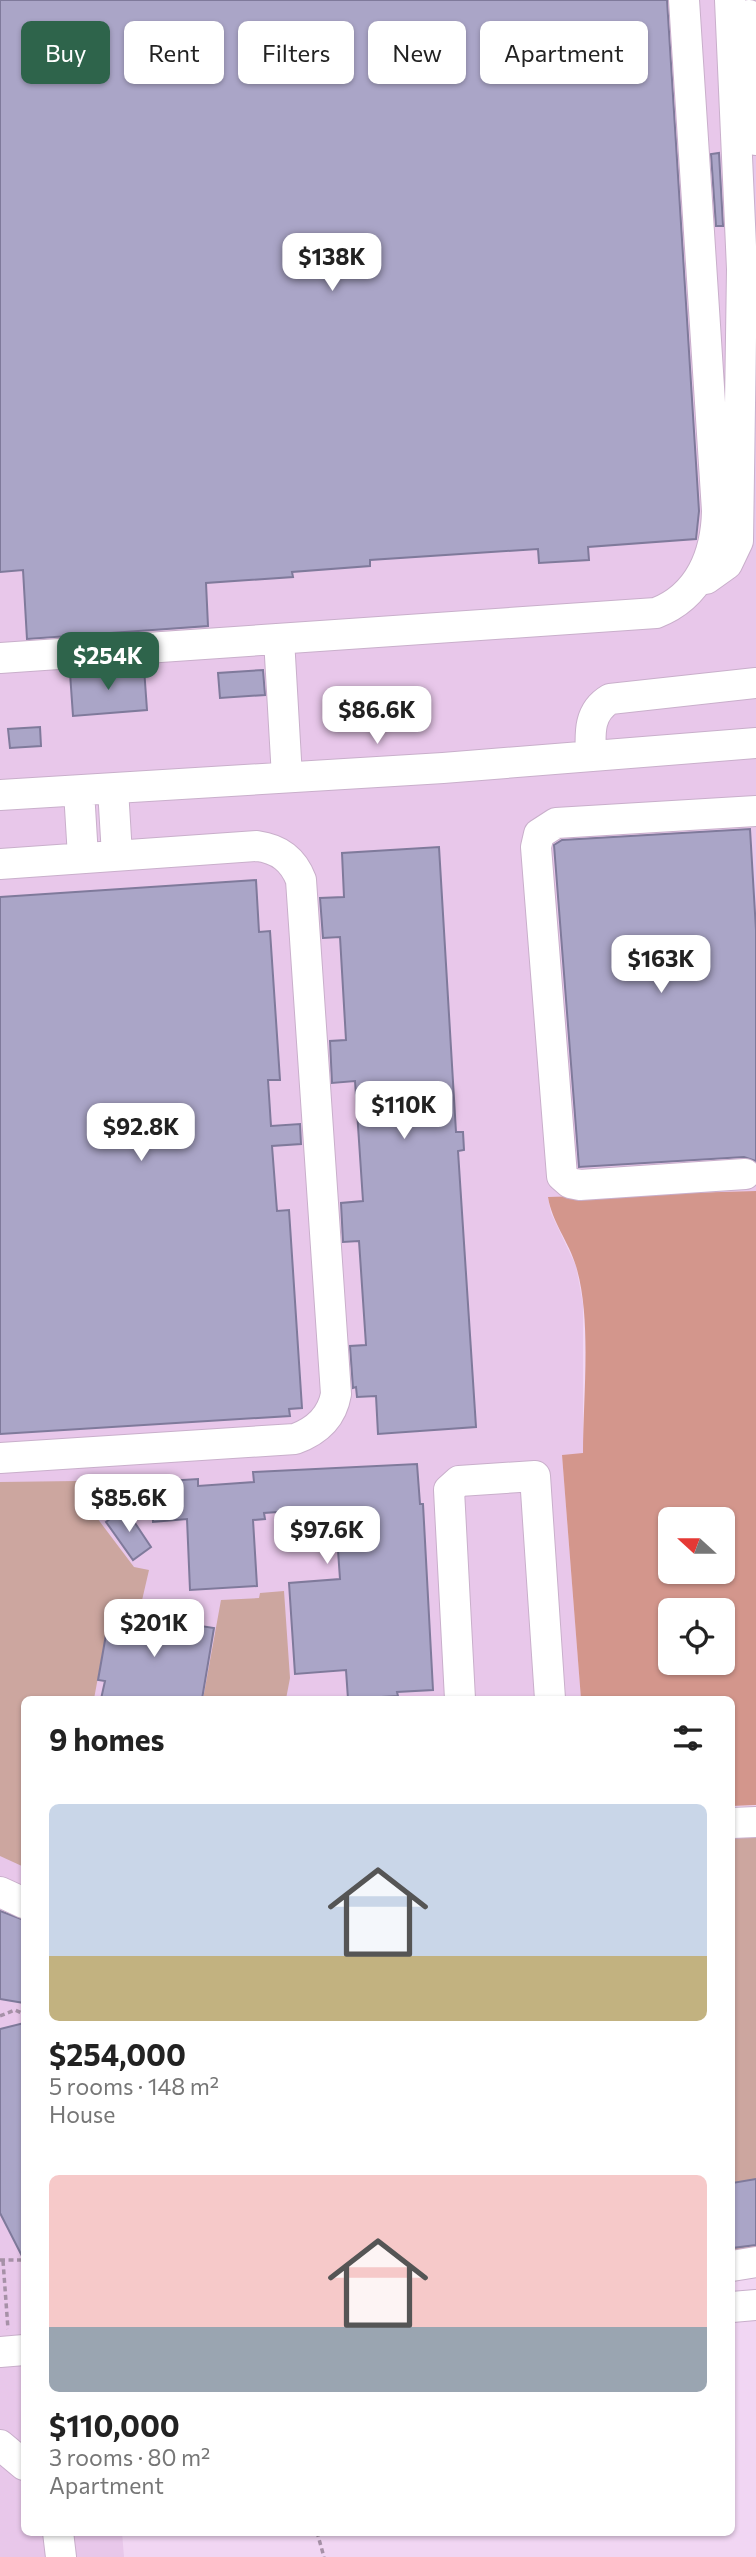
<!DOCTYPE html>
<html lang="en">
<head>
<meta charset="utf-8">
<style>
	body { margin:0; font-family:Commissioner,sans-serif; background:#f6f6f6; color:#222; height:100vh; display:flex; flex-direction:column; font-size:26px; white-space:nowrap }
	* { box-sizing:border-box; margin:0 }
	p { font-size:23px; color:#767676 }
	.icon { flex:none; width:38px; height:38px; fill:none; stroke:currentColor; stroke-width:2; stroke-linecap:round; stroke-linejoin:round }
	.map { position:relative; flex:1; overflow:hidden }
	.sheet { position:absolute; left:21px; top:1696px; width:714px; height:840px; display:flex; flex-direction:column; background:#fff; border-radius:10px; box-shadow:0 2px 5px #0004 }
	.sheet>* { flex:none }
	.banner { position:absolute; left:21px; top:21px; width:714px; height:63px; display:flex; gap:14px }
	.needle { width:46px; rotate:291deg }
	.tools { position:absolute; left:658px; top:1507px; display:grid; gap:14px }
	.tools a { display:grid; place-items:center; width:77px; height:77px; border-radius:10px; background:#fff; box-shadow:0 2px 5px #0004; font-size:35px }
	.price { position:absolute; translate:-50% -60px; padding:0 16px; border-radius:14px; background:#fff; color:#222; font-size:23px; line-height:46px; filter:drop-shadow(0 2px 4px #0008) }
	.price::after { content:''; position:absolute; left:50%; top:42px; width:21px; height:16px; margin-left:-10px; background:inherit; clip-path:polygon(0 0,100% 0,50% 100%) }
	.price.active { background:#2e644b; color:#fff }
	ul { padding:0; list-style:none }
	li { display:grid; align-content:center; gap:14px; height:371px; padding:0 28px }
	li span { display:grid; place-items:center; height:217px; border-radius:10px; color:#555 }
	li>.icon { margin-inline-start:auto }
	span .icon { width:126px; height:126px; fill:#fffc; stroke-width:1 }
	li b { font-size:30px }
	h2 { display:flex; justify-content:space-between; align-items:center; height:84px; padding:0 28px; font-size:30px }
	.chip { padding:0 24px; border-radius:10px; background:#fff; box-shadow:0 2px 5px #0004; font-size:24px; line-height:63px }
	.chip.active { background:#2e644b; color:#fff }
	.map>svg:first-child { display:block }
	.built { fill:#e8c7ea }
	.green { fill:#cca69f }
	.forest { fill:#d3968c; fill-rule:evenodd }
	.building { fill:#aaa5c7; stroke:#7f7a9b; stroke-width:2 }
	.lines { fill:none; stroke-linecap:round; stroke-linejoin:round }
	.minor-casing { stroke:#c9afcb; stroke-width:32 }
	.path { stroke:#a691a7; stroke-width:3.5; stroke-dasharray:5 3.5; stroke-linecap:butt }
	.minor { stroke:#fff; stroke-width:30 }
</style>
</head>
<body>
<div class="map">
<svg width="756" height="2557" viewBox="0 0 756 2557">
	<rect width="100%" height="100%" fill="#f1d6f3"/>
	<!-- built -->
	<path class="built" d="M0 0H756V1191L548 1198 551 1213 576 1266 583 1304V1454L562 1455 581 1699H24V2532H122L124 2557H0Z"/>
	<!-- green -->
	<path class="green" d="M77 1481 79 1494 134 1567 149 1570 140 1609 111 1606 94 1699H24V1867L0 1856V1482Z
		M284 1591 290 1678 286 1699H203L221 1600 259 1598 260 1593Z
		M756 1831V2256L732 2259V1832Z"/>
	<!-- forest -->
	<path class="forest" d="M756 1191V1805L732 1806V1699H581L562 1455 583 1453C583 1397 592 1319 576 1266 569 1242 552 1222 548 1197ZM670 1519H723V1572H670ZM670 1610H723V1662H670Z"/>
	<!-- building -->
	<path class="building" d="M0 0H667L699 511 696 539 588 547 589 560 539 563 538 549 370 560V566L292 572 293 577 206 583 208 626 27 639 23 570 0 572Z
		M719 153 723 226H716L711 154Z
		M144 668 147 710 73 716 70 673Z
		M263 670 265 695 220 698 218 673Z
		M40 727 41 746 10 748 8 729Z
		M750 829 756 930V1161L744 1157 579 1167 554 845 562 840Z
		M439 847 456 1132H463L464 1150 458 1151 476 1427 378 1434 376 1396 357 1397 356 1387 353 1388 350 1346 366 1345 359 1241 343 1242 341 1203 363 1201 355 1081 332 1083 330 1041 346 1040 340 937 323 938 320 898 344 897 342 853Z
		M256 880 259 932 270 931 280 1080H268L271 1126 300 1124 301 1144 272 1146 277 1211 289 1210 302 1408 289 1409 290 1416 0 1434V897Z
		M417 1464 420 1504H423L433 1690 397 1692 398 1696 348 1699 346 1670 295 1674 289 1583 340 1579 335 1508 264 1513 265 1519 253 1520 257 1586 190 1590 187 1519 153 1522 151 1482 198 1479V1486L254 1482 253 1472Z
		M125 1508 151 1547 133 1560 106 1522Z
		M110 1612 214 1628 202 1699H101L105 1681 98 1680Z
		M0 1911 24 1920V2003L0 1999Z
		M24 2023V2260L0 2213V2029Z
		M756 2179V2245L732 2248V2183Z"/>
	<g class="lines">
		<defs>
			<path id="minor" d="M749 15 756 140
				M706 579 727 564 738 541 742 269 730 0
				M279 639 287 777
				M0 658 656 613C700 596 716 554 717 511L684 0
				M591 756C590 734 588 712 610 699L756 683
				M113 789 117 855
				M79 791 83 857
				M0 795 443 768 756 743
				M0 864 257 846C279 849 293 859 301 880L336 1394C332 1417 317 1431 295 1439L0 1458
				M745 1174 580 1185 570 1183 562 1176 536 847 539 834 556 823 756 811
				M460 1699 449 1490 459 1481 535 1476 550 1699
				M732 1823 756 1822
				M0 1892 24 1903
				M732 2266 756 2262
				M732 2307 756 2305
				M0 2352 24 2350
				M0 2445 24 2465
				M58 2532 61 2557"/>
		</defs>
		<!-- minor casing -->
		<use href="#minor" class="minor-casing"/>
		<!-- path -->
		<path class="path" d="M0 2016 15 2010 24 2014
			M0 2260H24
			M3 2261 8 2329
			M317 2532 324 2557"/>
		<!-- minor -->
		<use href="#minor" class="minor"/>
	</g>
</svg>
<div class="tools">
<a><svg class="needle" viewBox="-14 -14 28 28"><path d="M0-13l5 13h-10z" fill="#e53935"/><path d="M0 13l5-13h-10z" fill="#767676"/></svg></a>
<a><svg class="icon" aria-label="locate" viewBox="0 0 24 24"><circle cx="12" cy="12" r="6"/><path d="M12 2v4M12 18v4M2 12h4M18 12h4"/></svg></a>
</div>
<b class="price" style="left:332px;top:293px">$138K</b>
<b class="price active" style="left:108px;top:692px">$254K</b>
<b class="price" style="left:377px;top:746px">$86.6K</b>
<b class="price" style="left:661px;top:995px">$163K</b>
<b class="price" style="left:404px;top:1141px">$110K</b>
<b class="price" style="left:141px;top:1163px">$92.8K</b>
<b class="price" style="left:129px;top:1534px">$85.6K</b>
<b class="price" style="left:327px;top:1566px">$97.6K</b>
<b class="price" style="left:154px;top:1659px">$201K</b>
<div class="banner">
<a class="chip active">Buy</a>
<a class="chip">Rent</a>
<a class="chip">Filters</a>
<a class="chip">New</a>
<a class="chip">Apartment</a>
</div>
<section class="sheet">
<h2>9 homes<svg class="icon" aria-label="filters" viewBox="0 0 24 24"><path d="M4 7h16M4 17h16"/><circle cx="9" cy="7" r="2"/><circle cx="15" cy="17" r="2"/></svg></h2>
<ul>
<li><span style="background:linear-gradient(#c9d6e8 70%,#c2b280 0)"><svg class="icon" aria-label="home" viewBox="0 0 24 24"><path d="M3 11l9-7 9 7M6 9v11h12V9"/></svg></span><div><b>$254,000</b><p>5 rooms · 148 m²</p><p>House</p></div></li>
<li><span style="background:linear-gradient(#f6c9c9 70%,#9aa5b1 0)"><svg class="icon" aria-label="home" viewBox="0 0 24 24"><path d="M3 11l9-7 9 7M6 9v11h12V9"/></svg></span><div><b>$110,000</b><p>3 rooms · 80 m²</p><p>Apartment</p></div></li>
</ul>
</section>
</div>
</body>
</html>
